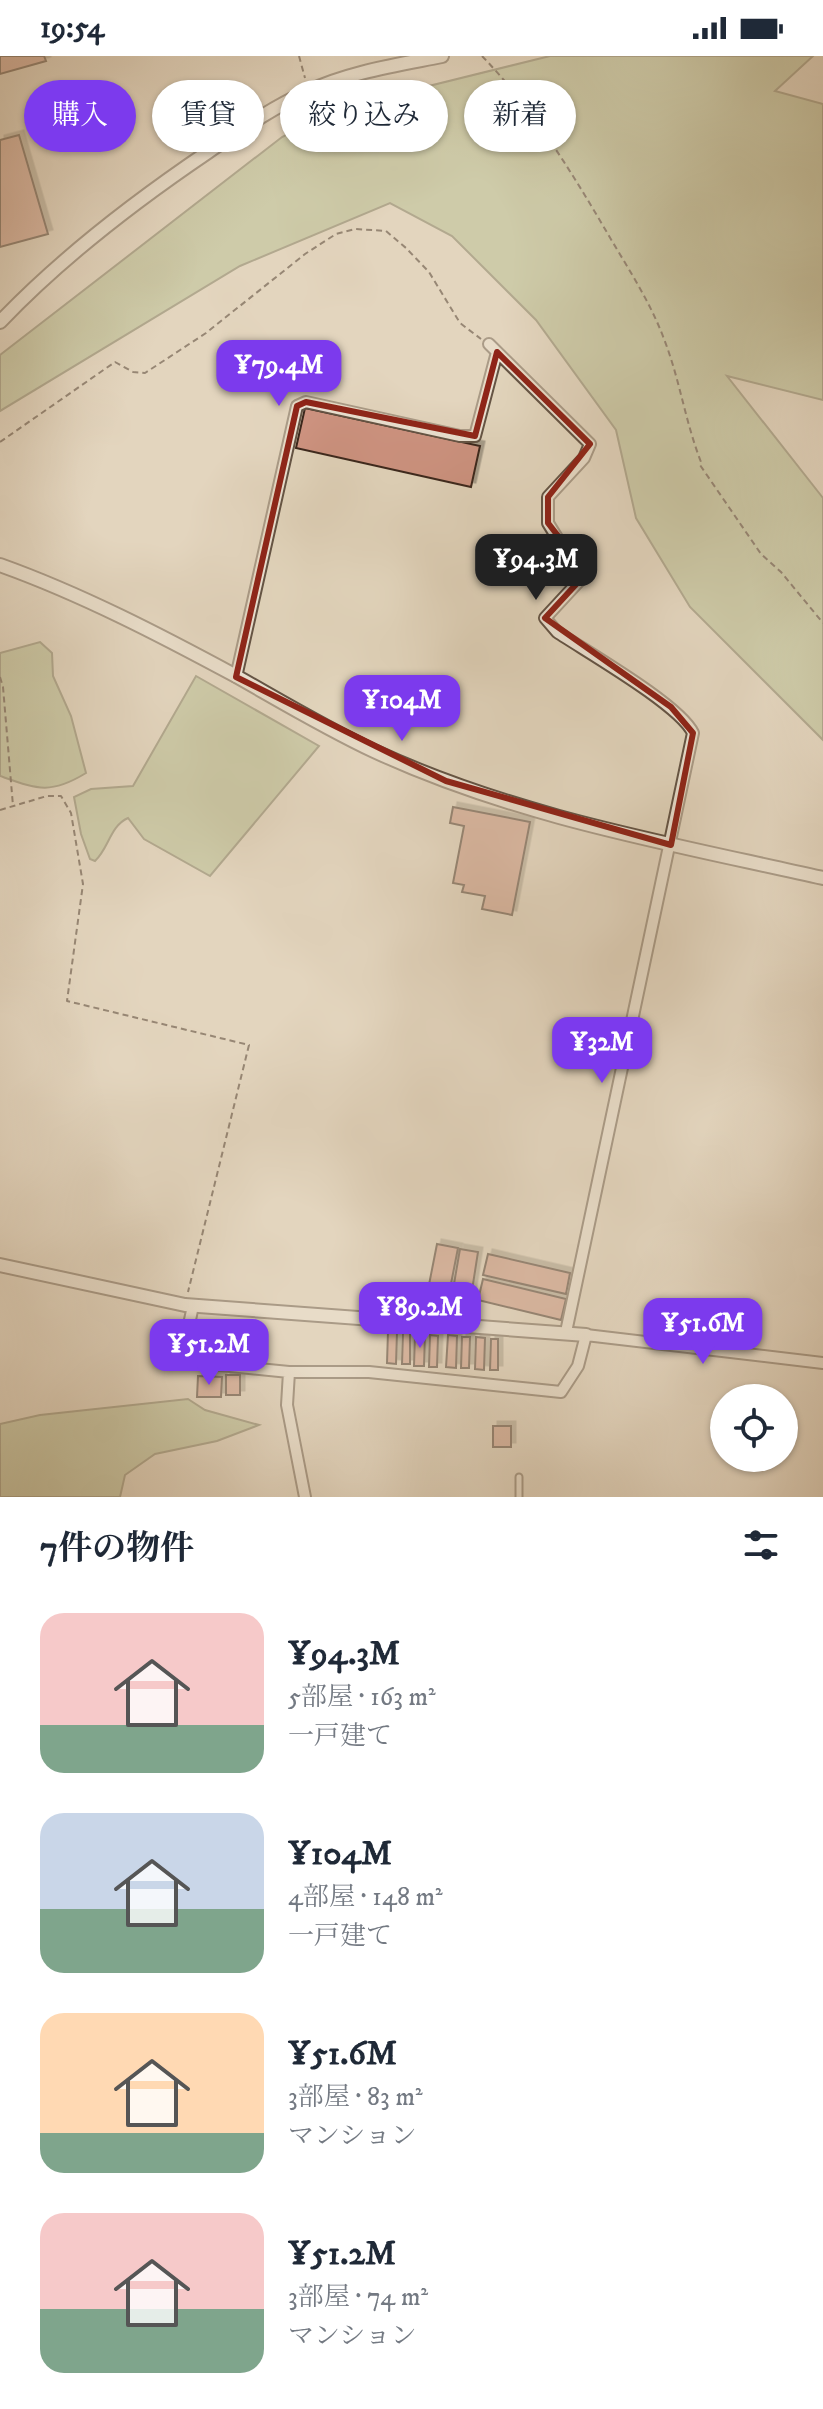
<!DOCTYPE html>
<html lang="ja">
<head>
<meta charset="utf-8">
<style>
	body { margin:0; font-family:"IM FELL DW Pica","Noto Serif JP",serif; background:#f2f2f3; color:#1f2937; height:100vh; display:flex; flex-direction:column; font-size:30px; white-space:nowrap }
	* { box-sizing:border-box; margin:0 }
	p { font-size:26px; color:#747a83 }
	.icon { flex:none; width:44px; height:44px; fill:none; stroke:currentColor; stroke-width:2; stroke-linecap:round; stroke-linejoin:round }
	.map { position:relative; height:1441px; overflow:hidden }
	.side { display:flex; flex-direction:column; background:#fff; flex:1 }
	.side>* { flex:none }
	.guide { position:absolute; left:24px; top:24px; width:776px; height:72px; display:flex; gap:16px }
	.fabs { position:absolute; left:710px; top:1328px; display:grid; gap:16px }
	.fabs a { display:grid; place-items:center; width:88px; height:88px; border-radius:50%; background:#fff; box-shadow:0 2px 6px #0004; font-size:40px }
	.price { position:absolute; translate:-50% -68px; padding:0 18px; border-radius:16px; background:#7c3aed; color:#fff; font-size:26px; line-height:52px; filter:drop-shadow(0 2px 4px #0008) }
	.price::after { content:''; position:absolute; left:50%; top:48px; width:24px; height:18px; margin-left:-12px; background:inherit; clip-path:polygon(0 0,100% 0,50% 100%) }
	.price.active { background:#222; color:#fff }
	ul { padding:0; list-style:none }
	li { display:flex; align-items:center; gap:24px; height:200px; padding:0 40px }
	li span { display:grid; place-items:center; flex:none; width:224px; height:160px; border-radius:24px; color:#555 }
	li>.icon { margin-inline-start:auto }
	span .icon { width:96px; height:96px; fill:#fffc; stroke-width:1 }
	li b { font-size:34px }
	h2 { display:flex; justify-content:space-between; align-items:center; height:96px; padding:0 40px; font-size:34px }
	.pill { padding:0 28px; border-radius:36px; background:#fff; box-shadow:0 2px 6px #0004; font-size:28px; line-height:72px }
	.pill.active { background:#7c3aed; color:#fff }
	.status { display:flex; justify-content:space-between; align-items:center; height:56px; padding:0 40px; background:#fff; direction:ltr }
	.status svg { height:22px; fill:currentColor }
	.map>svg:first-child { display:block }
	.green { fill:#b4be91; stroke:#777357; stroke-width:2 }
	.building { fill:#cf9482; stroke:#3a281d; stroke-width:2; filter:url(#shadow) }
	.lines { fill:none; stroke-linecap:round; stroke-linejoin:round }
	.service-casing { stroke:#645445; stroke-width:9 }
	.minor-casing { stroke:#645445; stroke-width:14 }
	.tertiary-casing { stroke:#645445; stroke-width:16 }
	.path { stroke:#3a281d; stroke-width:2; stroke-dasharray:6 4; stroke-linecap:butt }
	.service { stroke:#ede4d5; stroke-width:5 }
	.minor { stroke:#ede4d5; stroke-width:10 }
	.tertiary { stroke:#ede4d5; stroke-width:12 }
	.marked { fill:none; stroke:#8f2418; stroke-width:6; stroke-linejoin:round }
</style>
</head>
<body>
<div class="status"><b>19:54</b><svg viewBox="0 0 49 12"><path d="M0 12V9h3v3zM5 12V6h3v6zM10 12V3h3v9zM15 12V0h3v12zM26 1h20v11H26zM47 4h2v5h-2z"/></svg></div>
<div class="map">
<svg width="823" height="1441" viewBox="0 0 823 1441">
	<defs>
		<filter id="shadow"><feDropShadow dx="4.5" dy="-4.5" stdDeviation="0" flood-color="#0004"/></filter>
	</defs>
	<rect width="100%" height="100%" fill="#e3d6be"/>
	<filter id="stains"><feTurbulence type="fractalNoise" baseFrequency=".0025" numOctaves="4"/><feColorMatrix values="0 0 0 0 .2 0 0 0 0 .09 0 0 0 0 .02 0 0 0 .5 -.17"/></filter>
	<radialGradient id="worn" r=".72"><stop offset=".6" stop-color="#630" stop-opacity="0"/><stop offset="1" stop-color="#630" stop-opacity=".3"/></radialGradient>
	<!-- green -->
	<path class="green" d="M550 0H813L775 35 823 48V344L727 320 823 442V684L690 551 636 462 616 374 536 264 452 180 390 147 240 210 0 355V299L282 81 340 52Z
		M40 586 52 597 53 620 71 660 86 717C50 739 37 733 0 720V597Z
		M196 620 319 690 210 820 144 783 128 762C110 770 109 792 95 805L90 803 81 778 74 741 91 733 133 730Z
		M188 1343 205 1354 259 1369 217 1385 155 1398 125 1419 120 1441H0V1368L40 1359Z"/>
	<!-- building -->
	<path class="building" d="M0 0H44L46 5 0 18Z
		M19 79 48 178 0 191V84Z
		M305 352 480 390 471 431 296 392Z
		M453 751 530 766 512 859 482 853 485 840 462 836 464 829 453 827 464 770 450 767Z
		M437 1188 458 1192 446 1253 425 1249Z
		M460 1193 478 1196 468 1260 449 1257Z
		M488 1198 570 1217 566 1238 483 1219Z
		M483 1223 566 1243 561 1264 478 1244Z
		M388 1275 397 1276 396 1308 387 1307Z
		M403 1277H410V1308H402Z
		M415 1278H425L424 1310H414Z
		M430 1279 438 1280 437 1311H429Z
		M448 1279 457 1280 456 1312 446 1311Z
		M462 1281H470L469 1312H461Z
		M476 1281 485 1282 484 1314 475 1313Z
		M491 1283H498V1314H490Z
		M226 1319H240V1339H226Z
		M198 1320 222 1321 221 1341H197Z
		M493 1370H511V1391H493Z"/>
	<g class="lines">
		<defs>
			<path id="service" d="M519 1421V1441"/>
			<path id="minor" d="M489 288 590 388 584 402 548 441V467L559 485 576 503 581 523 545 562 557 576C587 596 680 649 693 677L566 1276
				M236 621 297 350 306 346 460 380H475L497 296
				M193 1250 181 1305 289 1316
				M305 1441 287 1349 289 1316H369L561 1336 578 1310 586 1279 823 1307"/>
			<path id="tertiary" d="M0 266C62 201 134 146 208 96 239 75 271 52 307 36 349 16 397 9 442 0
				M0 509C81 538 160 579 236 620 282 646 327 673 374 695 516 761 672 788 823 822
				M0 1209 185 1249 586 1279"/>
		</defs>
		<!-- service casing -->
		<use href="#service" class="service-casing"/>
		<!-- minor casing -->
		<use href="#minor" class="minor-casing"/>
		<!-- tertiary casing -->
		<use href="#tertiary" class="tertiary-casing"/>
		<!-- path -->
		<path class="path" d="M299 0 305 22
			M482 0C535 55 574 120 612 185 631 217 651 248 664 283 680 324 685 365 701 406L700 409 761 498 781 516 823 567
			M0 386 115 306 133 316 145 317 206 277 305 198 336 178 355 173 386 175 406 192 429 216 460 267 481 283
			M0 621 3 631 13 750
			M0 754 47 740H61L71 757 83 828 67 945 249 989 188 1236"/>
		<!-- service -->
		<use href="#service" class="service"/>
		<!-- minor -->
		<use href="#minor" class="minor"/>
		<!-- tertiary -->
		<use href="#tertiary" class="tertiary"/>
	</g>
	<!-- marked area -->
	<path d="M0 0H823V1441H0ZM497 296 590 388 548 441V467L576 503 581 523 545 562 671 651 693 677 671 789 446 725 236 621 297 350 306 346 475 380Z" fill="#e3d6be" fill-opacity=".55" fill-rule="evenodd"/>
	<path class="marked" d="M497 296 590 388 548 441V467L576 503 581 523 545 562 671 651 693 677 671 789 446 725 236 621 297 350 306 346 475 380Z"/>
	<rect width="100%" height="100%" filter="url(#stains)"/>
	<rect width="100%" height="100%" fill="url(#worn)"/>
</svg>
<div class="fabs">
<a><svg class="icon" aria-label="locate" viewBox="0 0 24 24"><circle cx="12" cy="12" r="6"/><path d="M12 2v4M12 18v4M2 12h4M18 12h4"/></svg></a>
</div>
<b class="price" style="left:279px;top:352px">¥79.4M</b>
<b class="price active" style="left:536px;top:546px">¥94.3M</b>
<b class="price" style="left:402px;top:687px">¥104M</b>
<b class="price" style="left:602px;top:1029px">¥32M</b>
<b class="price" style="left:420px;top:1294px">¥89.2M</b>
<b class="price" style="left:703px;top:1310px">¥51.6M</b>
<b class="price" style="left:209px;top:1331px">¥51.2M</b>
<div class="guide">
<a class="pill active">購入</a>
<a class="pill">賃貸</a>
<a class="pill">絞り込み</a>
<a class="pill">新着</a>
</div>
</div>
<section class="side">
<h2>7件の物件<svg class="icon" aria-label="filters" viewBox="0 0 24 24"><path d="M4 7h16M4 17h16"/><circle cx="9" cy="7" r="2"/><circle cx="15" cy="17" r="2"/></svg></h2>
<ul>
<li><span style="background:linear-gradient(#f6c9c9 70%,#7fa58c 0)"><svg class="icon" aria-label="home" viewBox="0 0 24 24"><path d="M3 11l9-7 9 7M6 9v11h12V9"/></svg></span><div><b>¥94.3M</b><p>5部屋 · 163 m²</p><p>一戸建て</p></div></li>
<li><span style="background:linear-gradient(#c9d6e8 60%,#7fa58c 0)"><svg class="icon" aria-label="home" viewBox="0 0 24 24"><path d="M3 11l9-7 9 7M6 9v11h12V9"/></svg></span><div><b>¥104M</b><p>4部屋 · 148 m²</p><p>一戸建て</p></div></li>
<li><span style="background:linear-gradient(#ffd9b3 75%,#7fa58c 0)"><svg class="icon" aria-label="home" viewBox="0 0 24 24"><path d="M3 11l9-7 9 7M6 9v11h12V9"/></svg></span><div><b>¥51.6M</b><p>3部屋 · 83 m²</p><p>マンション</p></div></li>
<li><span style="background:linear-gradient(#f6c9c9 60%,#7fa58c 0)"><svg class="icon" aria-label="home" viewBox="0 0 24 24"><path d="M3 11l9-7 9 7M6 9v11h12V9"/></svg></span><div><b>¥51.2M</b><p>3部屋 · 74 m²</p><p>マンション</p></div></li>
</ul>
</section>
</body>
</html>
